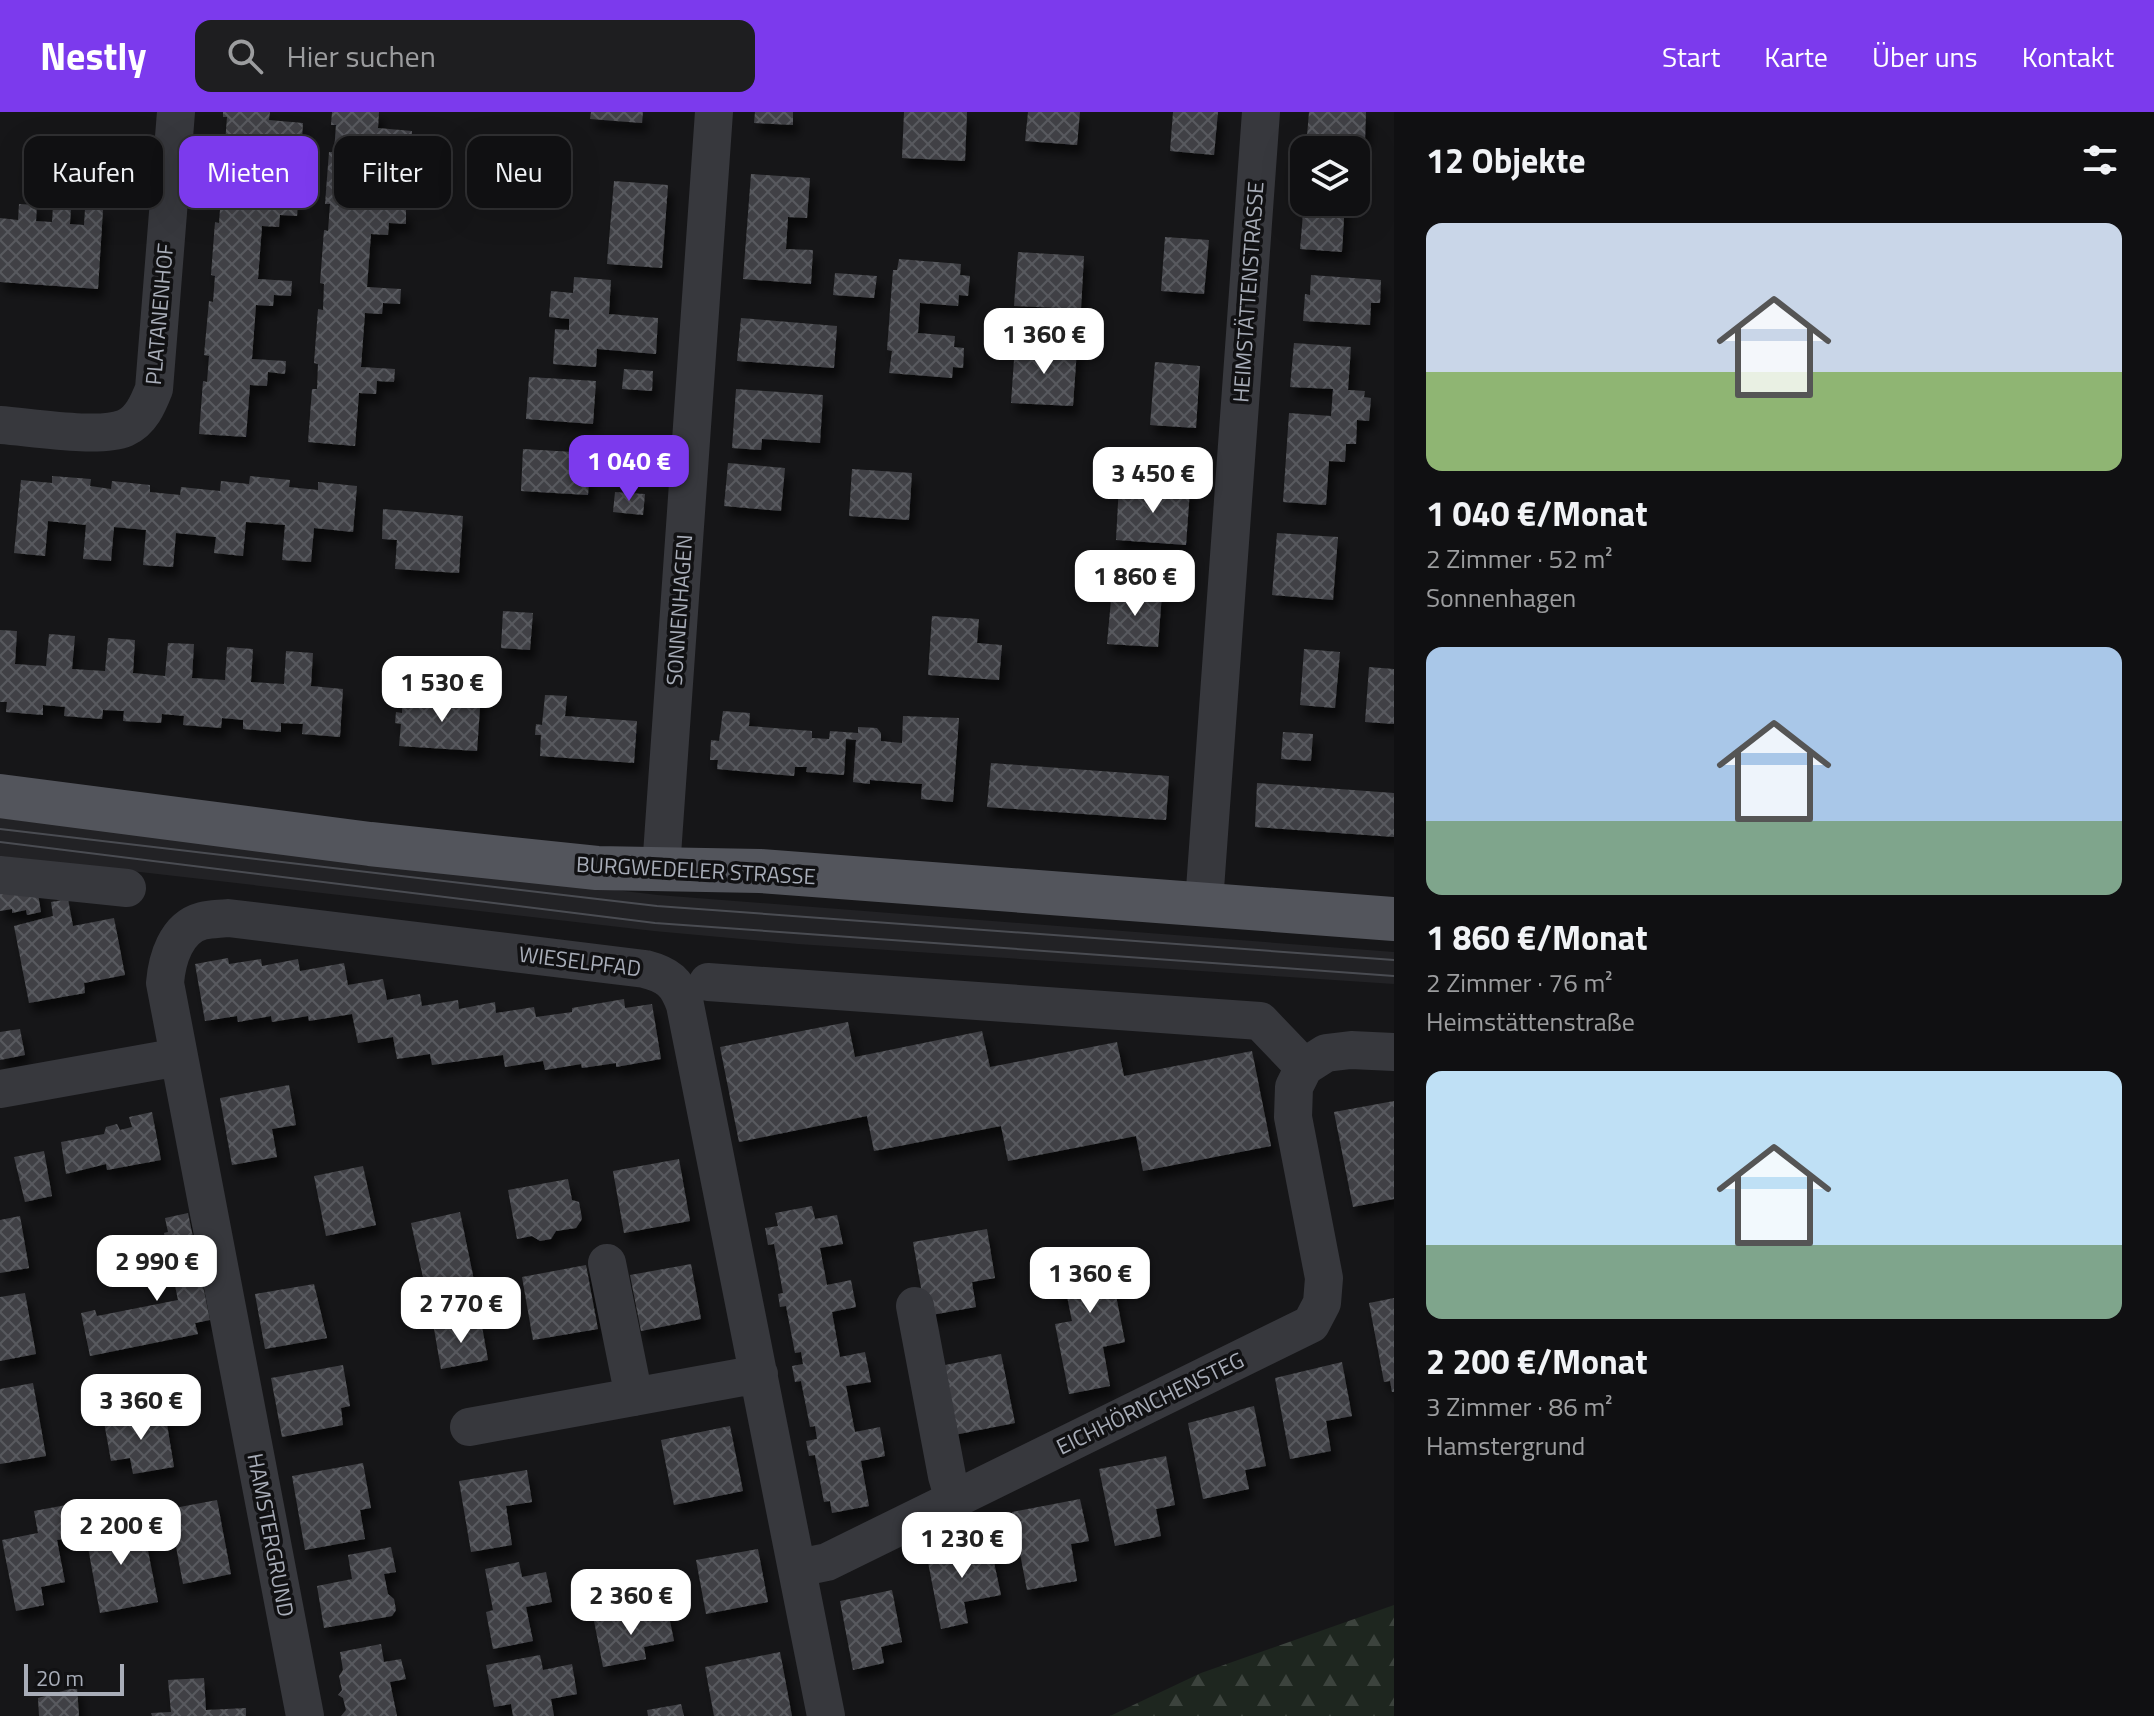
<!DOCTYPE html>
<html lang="de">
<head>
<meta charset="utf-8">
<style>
	body { margin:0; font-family:"Titillium Web",sans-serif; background:#1e1e20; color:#f1f3f6; height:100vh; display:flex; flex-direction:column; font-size:30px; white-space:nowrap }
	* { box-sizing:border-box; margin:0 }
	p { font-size:26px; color:#9c9d9f }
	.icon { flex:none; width:44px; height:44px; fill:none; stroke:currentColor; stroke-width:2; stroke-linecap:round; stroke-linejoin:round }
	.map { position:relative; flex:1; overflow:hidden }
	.panel { display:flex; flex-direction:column; background:#101012; width:760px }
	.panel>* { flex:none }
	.hud { position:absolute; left:24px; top:24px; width:760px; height:72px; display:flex; gap:16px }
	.controls { position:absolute; left:1290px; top:24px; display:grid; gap:16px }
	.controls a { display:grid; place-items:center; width:80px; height:80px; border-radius:16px; background:#101012; box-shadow:0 8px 32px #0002,0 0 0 2px #303032; font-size:40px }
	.scale { position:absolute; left:24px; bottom:20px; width:100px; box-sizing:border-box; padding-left:8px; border:4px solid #a8adb8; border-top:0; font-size:22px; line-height:28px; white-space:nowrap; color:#a8adb8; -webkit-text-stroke:6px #111113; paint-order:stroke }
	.price { position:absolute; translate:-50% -68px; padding:0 18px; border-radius:16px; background:#fff; color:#222; font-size:26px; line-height:52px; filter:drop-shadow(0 2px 4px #0008) }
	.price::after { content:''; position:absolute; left:50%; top:48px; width:24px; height:18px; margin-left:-12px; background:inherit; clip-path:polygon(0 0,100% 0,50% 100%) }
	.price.on { background:#7c3aed; color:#fff }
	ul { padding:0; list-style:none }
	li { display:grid; align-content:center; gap:16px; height:424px; padding:0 32px }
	li span { display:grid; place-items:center; height:248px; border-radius:16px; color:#555 }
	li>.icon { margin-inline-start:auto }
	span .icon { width:144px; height:144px; fill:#fffc; stroke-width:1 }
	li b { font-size:34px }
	h2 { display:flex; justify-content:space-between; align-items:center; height:96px; padding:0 32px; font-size:34px }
	.tag { padding:0 28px; border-radius:16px; background:#101012; box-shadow:0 8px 32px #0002,0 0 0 2px #303032; font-size:28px; line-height:72px }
	.tag.on { background:#7c3aed; color:#fff }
	header { display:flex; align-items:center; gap:48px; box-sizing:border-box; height:112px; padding:0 40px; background:#7c3aed; color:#fff }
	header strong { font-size:38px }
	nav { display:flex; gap:44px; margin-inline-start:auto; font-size:28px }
	.search { width:560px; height:72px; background:#1e1e20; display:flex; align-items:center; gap:20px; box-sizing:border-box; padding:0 28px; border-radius:16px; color:#9c9d9f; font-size:30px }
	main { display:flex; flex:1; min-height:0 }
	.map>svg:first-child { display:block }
	.built { fill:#222225 }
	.forest { fill:url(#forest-firs) }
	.building { fill:url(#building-cross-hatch); filter:url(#shadow) }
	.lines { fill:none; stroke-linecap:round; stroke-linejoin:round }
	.minor { stroke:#37383d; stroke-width:38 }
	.major { stroke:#53555c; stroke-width:44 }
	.tram { stroke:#4a4c52; stroke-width:2 }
	.labels { text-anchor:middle; stroke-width:7; stroke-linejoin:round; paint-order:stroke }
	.street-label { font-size:22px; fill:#a8adb8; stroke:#111113 }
</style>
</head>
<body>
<header>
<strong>Nestly</strong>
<div class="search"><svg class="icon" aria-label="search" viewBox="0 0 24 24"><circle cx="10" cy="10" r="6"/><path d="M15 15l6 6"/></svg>Hier suchen</div>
<nav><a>Start</a><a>Karte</a><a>Über uns</a><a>Kontakt</a></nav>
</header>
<main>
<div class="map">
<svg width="1394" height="1604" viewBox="0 0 1394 1604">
	<defs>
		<pattern id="forest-firs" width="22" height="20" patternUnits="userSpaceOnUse" patternTransform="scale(2)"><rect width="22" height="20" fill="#1e261f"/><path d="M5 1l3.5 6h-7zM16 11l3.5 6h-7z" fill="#3c433d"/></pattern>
		<pattern id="building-cross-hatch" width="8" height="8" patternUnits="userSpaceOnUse" patternTransform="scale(2)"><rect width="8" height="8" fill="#404145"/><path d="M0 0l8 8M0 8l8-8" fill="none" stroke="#595a5e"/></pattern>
		<filter id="shadow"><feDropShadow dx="5" dy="9" stdDeviation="4" flood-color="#0009"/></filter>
	</defs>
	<rect width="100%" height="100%" fill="#161618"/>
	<!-- built -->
	<path class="built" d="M0 706 658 783 1394 840V872L798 832 654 819 0 744Z"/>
	<!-- forest -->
	<path class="forest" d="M1394 1493V1604H1110L1201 1561Z"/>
	<!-- building -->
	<path class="building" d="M223 0H270L269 8 303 11 302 26 286 24 285 37 267 35 264 87 298 89 297 104 280 103 279 115 262 114 258 167 292 169 291 184 274 183 273 194 256 193 252 247 286 249 285 262 268 260 267 274 250 273 246 325 199 322 203 269 207 270 209 244 204 243 209 189 213 190 215 164 211 163 215 110 219 111 221 84 216 83 220 32H225L227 5H223Z
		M332 0H379L378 16 412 19 411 34 394 32V45L376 44 373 95 406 98V112L389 111 388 123 371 122 367 175 401 177 400 192 383 191 382 202 365 201 361 255 395 257 394 270 377 269 376 282 359 281 355 334 308 330 312 277H317L318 252 314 251 318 197 323 198 324 172 320 171 324 118 328 119 330 92H325L329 40H334L336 13H331Z
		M591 0H643L642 11 590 7Z
		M755 0H793V13L754 11Z
		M904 0H967L965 49 902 46Z
		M1028 0H1080L1077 33 1025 29Z
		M1173 0H1218L1214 43 1170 39Z
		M1309 0H1366L1365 28 1307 24Z
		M751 62 810 66 807 106 788 105 786 137 813 138 811 172 743 167Z
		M614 69 668 73 662 156 607 152Z
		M1304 90H1345L1342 140 1300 137Z
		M19 92 37 93 36 109 52 110 53 94 71 96 70 112 84 113 85 97 103 98 98 177 0 170V106L18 108Z
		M1165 125 1209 128 1204 182 1161 179Z
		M1018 140 1084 144 1081 197 1014 194Z
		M899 147 961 152 960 163 970 164 968 184 959 183 958 194 920 191 918 221 955 224 954 235 964 236 963 256 953 255 952 266 889 261 892 239 887 238 893 158H897Z
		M835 161 877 164 874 186 833 183Z
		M1311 163 1381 168 1380 191H1371L1370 213 1303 209 1305 182 1310 183Z
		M574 165 611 168 609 202 658 206 656 242 597 237 596 255 553 252 555 217 569 218V207L549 205 551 179 573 181Z
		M741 206 837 214 834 256 737 249Z
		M1294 231 1351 235 1348 278 1365 279 1364 285 1371 286 1369 309 1357 308 1356 332H1346L1345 350 1329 349 1326 393 1283 390 1289 301 1331 304 1333 277 1290 275Z
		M1015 233 1077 237 1073 294 1011 291Z
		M1155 250 1200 254 1196 316 1150 313Z
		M624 257 653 259 652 279 622 277Z
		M529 265 596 269 593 312 526 307Z
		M736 277 823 283 820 331 762 327 761 338 732 336Z
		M523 337 591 341 588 383 521 379Z
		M728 351 785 356 781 399 724 394Z
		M852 357 912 361 909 408 849 404Z
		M52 364 91 367 90 374 111 377 112 369 150 373V380L180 383 181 375 220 379 221 369 249 372 250 364 290 368 289 375 318 378V370L357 374 353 420 314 416 311 450 282 448 285 413 246 410 243 444 214 441 216 425 176 421 173 455 143 453 146 418 114 415 111 449 83 447 86 413 48 409 45 444 14 441 21 368 52 371Z
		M1119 373 1190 377 1186 433 1116 428Z
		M615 380 645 382 643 403 613 400Z
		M383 397 463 404 459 461 395 457 397 428 382 427Z
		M1277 421 1338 425 1333 488 1272 483Z
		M1112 477 1162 481 1158 535 1107 532Z
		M503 499 533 501 530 538 501 536Z
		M932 504 979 507 977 531 1002 533 999 568 928 563Z
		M0 518 17 519 15 552 46 554 49 522 75 524 72 557 105 559 108 526 135 528 133 561 165 564 168 531 194 532 192 566 225 568 227 535 253 537 251 570 284 572 286 539 313 541 311 574 343 577 340 625 302 622 303 612 281 611V620L243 617V608L222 606 221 616 183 613 184 604 162 602 161 611 123 609 124 599 103 598 102 607 64 604 65 595 43 593V603L6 600 7 590H0Z
		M1304 537 1340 540 1335 596 1300 593Z
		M1369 555 1394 557V612L1365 610Z
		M461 580 481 581 477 639 399 634 401 612 395 611 396 600 402 601V592L440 594 441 583 460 585Z
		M545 583 567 584 565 604 637 609 634 651 540 644 541 623H535L536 612 542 613Z
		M723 599 750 601 749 614 812 619V626L829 627 830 619 858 621V615L877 616 881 621V629L902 631 903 604 959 606 953 690 921 687 922 672 870 668V672L853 670 856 628 846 627 844 663 806 660 807 655H795L794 664 717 657 718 648H710L711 628 719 629Z
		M1283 620 1313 622 1311 649 1281 647Z
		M991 651 1169 664 1166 708 987 695Z
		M1257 671 1394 681V725L1255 715Z
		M0 774 37 776 41 800 27 803 26 798 12 801V797L0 799Z
		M68 787 73 814 114 806 125 863 84 871 85 881 29 891 14 814 53 804 51 790Z
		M228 846 229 852 261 847 262 854 298 847 300 859 344 851 348 873 383 867 387 888 420 882 422 894 458 888 459 897 495 890 496 901 534 895 536 905 572 900V896L624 887 625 896 652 892 661 947 616 955V951L582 956 581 952 545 958 543 949 505 955 503 943 432 953 430 942 397 947 393 925 358 931 352 902 309 909 308 904 272 910 271 904 238 910 237 904 205 909 195 852Z
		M848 910 855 945 982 919 990 955 1117 930 1124 964 1252 939 1271 1034 1143 1059 1136 1024 1008 1049 1001 1014 874 1039 867 1004 739 1030 720 935Z
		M20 917 25 943 0 948V920Z
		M289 973 296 1013 272 1017 277 1045 232 1053 220 986Z
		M1394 989V1087L1353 1095 1334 1000Z
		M152 1000 161 1048 107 1058 106 1052 66 1062 61 1030 104 1022 106 1015 117 1012 120 1018 132 1015 129 1005Z
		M44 1039 52 1084 25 1090 14 1045Z
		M679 1047 690 1109 624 1121 613 1059Z
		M363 1054 376 1113 326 1124 314 1064Z
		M568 1067 572 1088 579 1090 582 1107 576 1116 556 1119 551 1127 540 1129 532 1124 517 1127 508 1078Z
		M812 1094 815 1107 837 1103 843 1132 820 1136 827 1173 851 1168 856 1195 832 1200 840 1245 865 1240 871 1270 846 1274 855 1320 880 1315 885 1344 861 1349 869 1394 832 1401 830 1389 824 1390 815 1343 809 1344 806 1329 817 1327 815 1314 810 1315 801 1269 795 1270 792 1254 803 1252 801 1240 795 1241 786 1194 780 1195 778 1182 783 1181 774 1132 768 1133 765 1116 778 1114 775 1101Z
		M460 1100 476 1178 428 1188 411 1111Z
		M188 1101 210 1208 195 1211 198 1222 90 1244 81 1201 95 1198 97 1204 178 1188 164 1121 168 1120 165 1106Z
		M20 1104 29 1156 0 1161V1108Z
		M987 1117 995 1166 972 1170 976 1195 926 1204 913 1130Z
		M1126 1135 1133 1169 1114 1173 1125 1230 1103 1235 1110 1274 1069 1282 1055 1212 1072 1209 1067 1184 1058 1186 1051 1149Z
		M691 1152 701 1207 641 1219 630 1163Z
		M586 1153 598 1217 533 1228 522 1165Z
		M314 1172 327 1226 265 1237 255 1182Z
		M25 1181 36 1242 0 1249V1185Z
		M1394 1186V1280H1392L1390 1269 1384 1270 1369 1191Z
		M481 1209 488 1248 441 1257 434 1217Z
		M1001 1242 1015 1311 949 1324 935 1255Z
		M1342 1250 1352 1304 1326 1309 1331 1339 1290 1347 1275 1266Z
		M343 1253 350 1294 341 1296 343 1313 282 1325 271 1266Z
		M33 1271 46 1344 0 1352V1277Z
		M1254 1294 1266 1354 1245 1358 1249 1377 1203 1387 1188 1311Z
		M165 1300 174 1355 133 1362 130 1346 111 1349 104 1310Z
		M730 1314 743 1379 674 1393 661 1328Z
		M1166 1344 1175 1393 1156 1397 1161 1424 1115 1434 1099 1357Z
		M363 1351 371 1396 360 1398 365 1427 305 1438 292 1364Z
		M527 1358 532 1390 506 1394 512 1433 471 1440 459 1369Z
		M1080 1387 1089 1429 1071 1432 1077 1469 1027 1478 1012 1400Z
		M217 1388 231 1462 183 1472 169 1397Z
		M66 1393 72 1425 57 1428 65 1470 41 1475 44 1493 16 1499 2 1428 38 1421 34 1399Z
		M142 1408 158 1490 100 1501 85 1419Z
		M989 1427 1001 1483 964 1490 968 1511 941 1517 927 1445 947 1440V1436Z
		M391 1435 396 1460 384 1462 388 1482 394 1487 396 1498 392 1504 324 1516 317 1474 352 1467 348 1443Z
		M758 1437 768 1490 706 1502 696 1448Z
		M519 1450 522 1465 546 1460 552 1490 526 1495 533 1529 493 1537 486 1500 493 1498 485 1457Z
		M892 1478 902 1530 881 1535 884 1551 853 1558 840 1489Z
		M668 1499 674 1529 644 1535 646 1547 603 1555 594 1509 617 1504 618 1509Z
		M381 1532 384 1550 401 1547 406 1567 390 1570 397 1604H341L346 1598 343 1586 338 1583 342 1578 339 1564 343 1558 340 1540Z
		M780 1540 792 1604H714L705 1555Z
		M540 1543 543 1558 572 1552 577 1582 551 1587 554 1604H513L511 1592 494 1595 486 1553Z
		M204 1566 206 1598 246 1596V1604H152L151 1601 171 1600 168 1568Z
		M77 1575 79 1604H39L38 1586Z
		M681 1592 684 1604H648L647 1598Z"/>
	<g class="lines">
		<!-- minor -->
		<path class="minor" d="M0 313C30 315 99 327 125 316 141 309 148 292 154 277L176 0
			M661 757 714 0
			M0 763 127 776
			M1204 791 1261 0
			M708 870 1260 909 1304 955
			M0 977 179 945
			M607 1151 634 1285
			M915 1194 947 1364 954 1388
			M469 1315 759 1262
			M798 1456 827 1450 1311 1212 1322 1191 1324 1166 1293 1005 1294 975 1304 955 1326 941 1351 938 1394 940
			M305 1604 165 871C167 847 176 816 202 809 210 807 220 807 228 806L645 857C668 863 677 870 685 893L826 1604"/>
		<!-- major -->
		<path class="major" d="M0 684 370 732 597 756 760 759 1394 807"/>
		<!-- tram -->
		<path class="tram" d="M0 717 657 794 1394 848
			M0 730 655 811 1394 864"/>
	</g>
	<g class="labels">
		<!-- street labels -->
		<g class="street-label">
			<text transform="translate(1248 180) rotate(-86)" y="8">HEIMSTÄTTENSTRASSE</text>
			<text transform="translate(159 202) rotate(-85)" y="8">PLATANENHOF</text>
			<text transform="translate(679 498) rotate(-86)" y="8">SONNENHAGEN</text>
			<text transform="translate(696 758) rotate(3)" y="8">BURGWEDELER STRASSE</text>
			<text transform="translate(580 849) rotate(7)" y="8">WIESELPFAD</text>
			<text transform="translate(1150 1291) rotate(-26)" y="8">EICHHÖRNCHENSTEG</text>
			<text transform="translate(271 1423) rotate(79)" y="8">HAMSTERGRUND</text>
		</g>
	</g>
</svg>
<div class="controls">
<a><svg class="icon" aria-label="layers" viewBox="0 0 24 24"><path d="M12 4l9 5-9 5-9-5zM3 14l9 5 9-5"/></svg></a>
</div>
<div class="scale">20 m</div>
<b class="price" style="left:1044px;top:264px">1 360 €</b>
<b class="price on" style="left:629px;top:391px">1 040 €</b>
<b class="price" style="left:1153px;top:403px">3 450 €</b>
<b class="price" style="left:1135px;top:506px">1 860 €</b>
<b class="price" style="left:442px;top:612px">1 530 €</b>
<b class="price" style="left:157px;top:1191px">2 990 €</b>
<b class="price" style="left:1090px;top:1203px">1 360 €</b>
<b class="price" style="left:461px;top:1233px">2 770 €</b>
<b class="price" style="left:141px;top:1330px">3 360 €</b>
<b class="price" style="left:121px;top:1455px">2 200 €</b>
<b class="price" style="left:962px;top:1468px">1 230 €</b>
<b class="price" style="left:631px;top:1525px">2 360 €</b>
<div class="hud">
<a class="tag">Kaufen</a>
<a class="tag on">Mieten</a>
<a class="tag">Filter</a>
<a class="tag">Neu</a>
</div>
</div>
<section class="panel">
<h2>12 Objekte<svg class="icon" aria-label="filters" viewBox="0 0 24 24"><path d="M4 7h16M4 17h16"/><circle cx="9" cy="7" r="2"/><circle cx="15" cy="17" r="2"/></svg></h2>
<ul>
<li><span style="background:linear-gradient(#c9d6e8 60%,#8fb573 0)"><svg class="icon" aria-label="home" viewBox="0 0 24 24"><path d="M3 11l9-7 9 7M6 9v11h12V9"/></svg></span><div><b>1 040 €/Monat</b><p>2 Zimmer · 52 m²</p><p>Sonnenhagen</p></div></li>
<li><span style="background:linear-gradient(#a9c7e8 70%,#7fa58c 0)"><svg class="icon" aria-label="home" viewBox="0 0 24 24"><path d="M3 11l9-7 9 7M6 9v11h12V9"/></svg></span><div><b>1 860 €/Monat</b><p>2 Zimmer · 76 m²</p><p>Heimstättenstraße</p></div></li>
<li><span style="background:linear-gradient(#bfe0f5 70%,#7fa58c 0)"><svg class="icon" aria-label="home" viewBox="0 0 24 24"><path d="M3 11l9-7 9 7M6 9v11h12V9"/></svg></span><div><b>2 200 €/Monat</b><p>3 Zimmer · 86 m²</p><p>Hamstergrund</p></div></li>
</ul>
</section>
</main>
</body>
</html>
